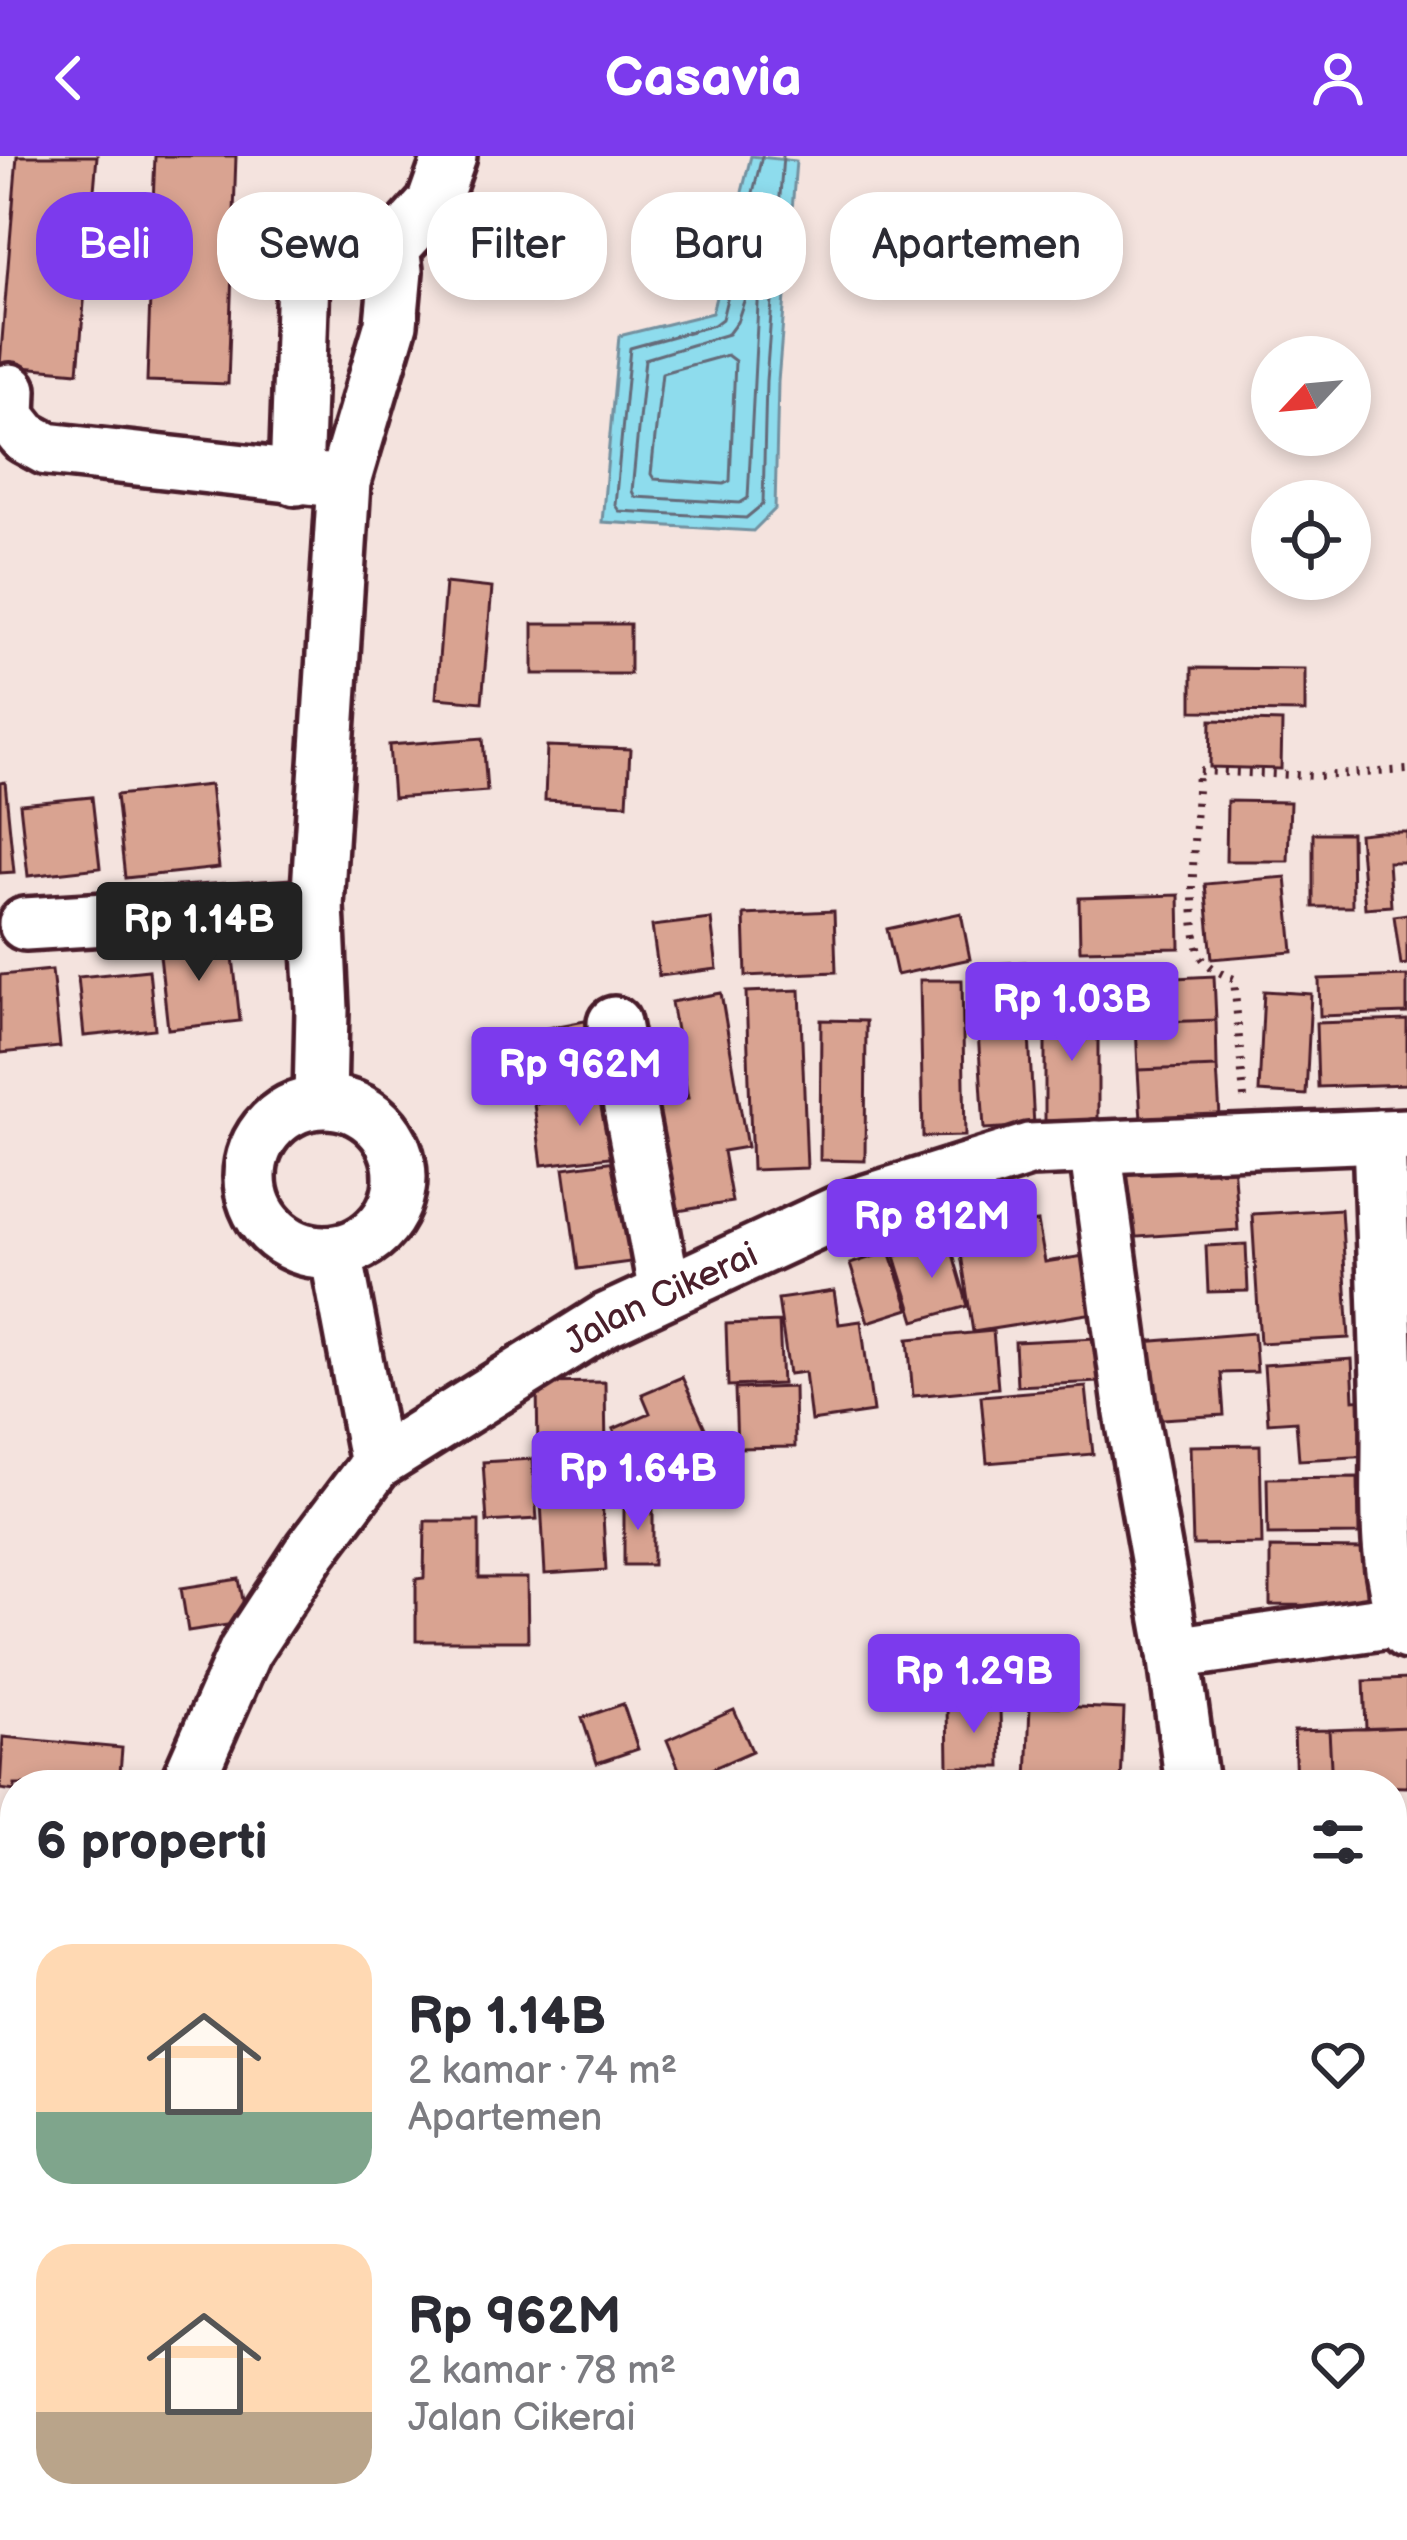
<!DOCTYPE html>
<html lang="id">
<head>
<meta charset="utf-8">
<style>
	body { margin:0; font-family:"Balsamiq Sans",sans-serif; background:#f2f2f3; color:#2b2b33; height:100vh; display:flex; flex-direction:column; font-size:45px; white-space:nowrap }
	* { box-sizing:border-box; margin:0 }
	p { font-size:39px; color:#7c7c81 }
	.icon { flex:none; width:66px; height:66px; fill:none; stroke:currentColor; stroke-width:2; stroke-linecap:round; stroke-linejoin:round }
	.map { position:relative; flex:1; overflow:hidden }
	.drawer { position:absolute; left:0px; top:1614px; width:1407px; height:771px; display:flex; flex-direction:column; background:#fff; border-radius:48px 48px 0 0; box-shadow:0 6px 18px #0003 }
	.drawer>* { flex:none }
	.banner { position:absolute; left:36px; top:36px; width:1335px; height:108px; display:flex; gap:24px }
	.needle { width:78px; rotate:244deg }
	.buttons { position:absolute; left:1251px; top:180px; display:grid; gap:24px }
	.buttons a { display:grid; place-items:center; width:120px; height:120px; border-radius:50%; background:#fff; box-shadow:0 6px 18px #0003; font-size:60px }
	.price { position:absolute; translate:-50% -102px; padding:0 27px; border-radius:12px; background:#7c3aed; color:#fff; font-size:39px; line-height:78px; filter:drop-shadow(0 3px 6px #0008) }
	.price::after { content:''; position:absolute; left:50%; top:72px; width:36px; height:27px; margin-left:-18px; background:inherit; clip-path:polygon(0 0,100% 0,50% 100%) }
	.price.current { background:#222; color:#fff }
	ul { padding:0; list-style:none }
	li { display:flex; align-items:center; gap:36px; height:300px; padding:0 36px }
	li span { display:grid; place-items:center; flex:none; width:336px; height:240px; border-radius:36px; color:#555 }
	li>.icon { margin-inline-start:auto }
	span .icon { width:144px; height:144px; fill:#fffc; stroke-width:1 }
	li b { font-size:51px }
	h2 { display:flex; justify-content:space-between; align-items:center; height:144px; padding:0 36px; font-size:51px }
	.chip { padding:0 42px; border-radius:48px; background:#fff; box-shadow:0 6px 18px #0003; font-size:42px; line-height:108px }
	.chip.current { background:#7c3aed; color:#fff }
	header { display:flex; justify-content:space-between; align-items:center; height:156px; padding:0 36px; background:#7c3aed; color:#fff; font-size:54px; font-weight:700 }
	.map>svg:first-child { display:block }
	.water { fill:#8edced; stroke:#73909f; stroke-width:3 }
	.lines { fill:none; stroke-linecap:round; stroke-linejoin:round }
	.shore { stroke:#656b79; stroke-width:3 }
	.building { fill:#d9a391; stroke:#4a1f2b; stroke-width:3 }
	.minor-casing { stroke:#4a1f2b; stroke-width:60 }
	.path { stroke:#4a1f2b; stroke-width:8; stroke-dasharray:3 9; stroke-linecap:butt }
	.minor { stroke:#fff; stroke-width:51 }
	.labels { text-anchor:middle; stroke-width:12; stroke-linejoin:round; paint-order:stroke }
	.street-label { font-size:36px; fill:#4a1f2b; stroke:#fff }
</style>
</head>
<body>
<header><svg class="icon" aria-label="back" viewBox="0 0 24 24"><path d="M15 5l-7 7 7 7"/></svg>Casavia<svg class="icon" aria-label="person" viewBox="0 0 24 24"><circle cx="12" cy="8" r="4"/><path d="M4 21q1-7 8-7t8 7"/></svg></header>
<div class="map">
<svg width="1407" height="2384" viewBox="0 0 1407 2384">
	<rect width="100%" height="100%" fill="#f4e3de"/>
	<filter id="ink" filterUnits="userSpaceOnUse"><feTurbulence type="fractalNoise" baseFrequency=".00833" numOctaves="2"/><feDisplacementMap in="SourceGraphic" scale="24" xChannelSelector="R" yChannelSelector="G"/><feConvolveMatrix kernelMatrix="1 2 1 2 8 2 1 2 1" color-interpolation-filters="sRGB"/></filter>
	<g filter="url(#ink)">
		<!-- water -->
		<path class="water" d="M751 0 796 5 778 226 775 353 753 375 602 366 619 180 712 157Z"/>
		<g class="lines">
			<!-- shore -->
			<path class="shore" d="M762 0 722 163 714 169 630 192 615 349 619 355 746 362 763 348 766 225 783 0
				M751 124 759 129 748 342 740 347 635 341 632 335 645 203 728 178 737 166Z
				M727 199 735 205 730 325 724 328 654 323 651 318 662 217Z"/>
		</g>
		<!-- building -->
		<path class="building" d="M17 0H97L93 46 153 47 155 0H236L228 228 147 225 151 112H87L78 216 0 209Z
			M445 427 492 432 482 546 436 542Z
			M533 468H630V518H533Z
			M1192 512 1305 513V556L1192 555Z
			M1211 564 1282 566 1281 613 1210 611Z
			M483 582 487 635 393 642 389 589Z
			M547 590 630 593 627 648 545 644Z
			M5 626 14 716 0 717V627Z
			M210 629 219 712 125 722 116 639Z
			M92 641 100 712 28 720 20 648Z
			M1227 645 1290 646 1288 705H1226Z
			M1379 676H1407V706H1388L1391 750 1365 752 1359 678Z
			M1313 677H1351L1352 751H1313Z
			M1286 721 1293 796 1212 803 1205 728Z
			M1179 739 1180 792 1080 794 1079 742Z
			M834 755 836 816 746 820 744 759Z
			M961 757 970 803 897 819 887 773Z
			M1407 758V808L1401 809 1394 760Z
			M711 763 717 813 659 820 652 770Z
			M231 783 240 865 168 873 159 790Z
			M1025 806 1034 970 984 973 974 809Z
			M52 814 60 891 0 897V819Z
			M149 814 155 873 84 880 78 821Z
			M1214 820 1216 864 1136 867 1135 824Z
			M1407 820V857L1320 860 1319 823Z
			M920 824H962L965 980 923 981Z
			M800 834 807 1012 752 1014 746 836Z
			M1264 835 1311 838 1306 939 1259 936Z
			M721 837 747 991 723 995 732 1046 666 1057 647 948 688 942 671 846Z
			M1045 851H1098V965H1045Z
			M590 864 603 929 540 941 527 876Z
			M821 864 866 865 865 1005 820 1004Z
			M1216 864 1217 911 1138 914 1136 867Z
			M1407 864V928L1318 931 1316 867Z
			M1217 911 1220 961 1141 964 1138 914Z
			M618 937 626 999 542 1009 534 948Z
			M630 1003 645 1104 578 1113 564 1012Z
			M1233 1006 1238 1074 1124 1082 1119 1014Z
			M998 1046 1002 1071 1038 1066 1045 1106 1084 1100 1094 1157 973 1176 954 1053Z
			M1341 1053 1349 1182 1260 1187 1252 1058Z
			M949 1084 968 1150 915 1165 895 1100Z
			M1246 1088 1248 1135 1208 1136 1206 1090Z
			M890 1095 909 1153 868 1166 850 1108Z
			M834 1135 839 1168 861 1165 873 1256 811 1265 805 1216 789 1218 778 1143Z
			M779 1166 782 1228 728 1230 726 1168Z
			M993 1175 998 1232 913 1240 908 1183Z
			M1254 1177 1257 1216 1221 1217 1224 1259 1147 1264 1142 1186Z
			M1117 1181 1119 1225 1017 1230 1015 1186Z
			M1352 1203 1354 1244 1368 1243 1372 1300 1299 1304 1296 1265 1268 1267 1264 1209Z
			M682 1221 718 1301 679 1318 668 1295 631 1312 613 1273 650 1257 642 1238Z
			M605 1226 606 1299H538L537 1227Z
			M794 1231 795 1291 737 1292 735 1233Z
			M1086 1231 1093 1298 987 1307 981 1240Z
			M1260 1289 1262 1388 1193 1389 1190 1290Z
			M532 1303 537 1363 487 1366 483 1306Z
			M600 1306 606 1414 545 1418 539 1309Z
			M1358 1321 1359 1378 1268 1379 1267 1322Z
			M624 1345 653 1346V1409H624Z
			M425 1365H479V1422H527L528 1485H416V1423L424 1422Z
			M1270 1392 1367 1393V1450L1270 1449Z
			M239 1423 247 1466 188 1475 181 1432Z
			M1407 1523V1571L1366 1573 1364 1525Z
			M623 1548 638 1593 597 1607 582 1562Z
			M947 1548H1000L1001 1611H948Z
			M1030 1549 1124 1553 1121 1629 1027 1625Z
			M734 1554 752 1595 684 1625 667 1584Z
			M1407 1571V1631L1332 1629 1329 1574Z
			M1329 1574 1332 1629H1296L1294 1575Z
			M3 1581 122 1592 119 1629H15V1635L0 1633Z
			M1392 1661 1407 1662V1740L1392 1738Z
			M1392 1767 1407 1769V1846L1392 1845Z
			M15 2086V2131H14L8 2087Z
			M1392 2185 1407 2187V2234L1392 2231Z
			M0 2198 14 2253 0 2256Z
			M15 2256V2370H81L45 2384H0V2262Z
			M364 2370H430L397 2384H370Z
			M1095 2370H1164V2384H1095Z
			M1362 2372 1363 2384H1292L1291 2374Z"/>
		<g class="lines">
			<defs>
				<g id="minor">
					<path d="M10 234 9 261 25 281 47 293 344 326"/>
					<path d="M296 323 303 122 312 94 324 80 353 76 393 92"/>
					<path d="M25 768 317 750"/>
					<path d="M614 867 665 1136"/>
					<path d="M320 944 322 853 317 750 344 326 391 168 396 115 393 92 433 48 450 0"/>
					<circle cx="325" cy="1021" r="75"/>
					<path d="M1379 980C1382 1075 1386 1171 1388 1266 1389 1345 1381 1398 1407 1477"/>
					<path d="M1095 991 1131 1257 1174 1497 1192 1629"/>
					<path d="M336 1097 376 1308"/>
					<path d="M1174 1497 1403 1464"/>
					<path id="s1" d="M186 1629 245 1495 312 1393 376 1308 606 1164 854 1049 1029 994 1407 979"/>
					<path d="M0 1907 15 1897"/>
					<path d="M1392 2282H1407"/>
					<path d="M452 2370 454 2384"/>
					<path d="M869 2384 870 2370"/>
				</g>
			</defs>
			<!-- minor casing -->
			<use href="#minor" class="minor-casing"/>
			<!-- path -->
			<path class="path" d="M1244 942 1234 823C1220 817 1204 810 1199 795 1187 751 1196 662 1198 615L1319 620 1407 614"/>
			<!-- minor -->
			<use href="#minor" class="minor"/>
		</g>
	</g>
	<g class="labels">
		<!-- street labels -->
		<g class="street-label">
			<text dy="13" stroke="none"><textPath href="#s1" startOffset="705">Jalan Cikerai</textPath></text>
		</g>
	</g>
</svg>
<div class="buttons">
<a><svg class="needle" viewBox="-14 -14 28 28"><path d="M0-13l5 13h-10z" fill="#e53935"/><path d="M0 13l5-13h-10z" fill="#7c7c81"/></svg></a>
<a><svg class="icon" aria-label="locate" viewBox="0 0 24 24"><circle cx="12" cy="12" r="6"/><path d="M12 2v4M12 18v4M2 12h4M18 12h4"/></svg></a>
</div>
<b class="price current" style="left:199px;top:828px">Rp 1.14B</b>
<b class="price" style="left:1072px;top:908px">Rp 1.03B</b>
<b class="price" style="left:580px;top:973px">Rp 962M</b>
<b class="price" style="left:932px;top:1125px">Rp 812M</b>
<b class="price" style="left:638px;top:1377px">Rp 1.64B</b>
<b class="price" style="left:974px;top:1580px">Rp 1.29B</b>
<div class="banner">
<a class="chip current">Beli</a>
<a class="chip">Sewa</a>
<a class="chip">Filter</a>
<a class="chip">Baru</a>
<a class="chip">Apartemen</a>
</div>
<section class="drawer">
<h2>6 properti<svg class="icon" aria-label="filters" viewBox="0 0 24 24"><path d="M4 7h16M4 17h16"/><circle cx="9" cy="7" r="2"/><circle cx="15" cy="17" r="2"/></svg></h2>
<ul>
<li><span style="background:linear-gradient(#ffd9b3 70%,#7fa58c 0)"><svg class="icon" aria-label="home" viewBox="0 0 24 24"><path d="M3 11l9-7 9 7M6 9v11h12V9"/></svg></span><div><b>Rp 1.14B</b><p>2 kamar · 74 m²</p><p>Apartemen</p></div><svg class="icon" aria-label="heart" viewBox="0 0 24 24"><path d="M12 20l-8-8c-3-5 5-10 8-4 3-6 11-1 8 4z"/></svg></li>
<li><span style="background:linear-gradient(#ffd9b3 70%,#b9a48a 0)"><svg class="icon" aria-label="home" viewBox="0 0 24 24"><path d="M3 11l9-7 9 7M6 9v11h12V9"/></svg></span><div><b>Rp 962M</b><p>2 kamar · 78 m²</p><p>Jalan Cikerai</p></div><svg class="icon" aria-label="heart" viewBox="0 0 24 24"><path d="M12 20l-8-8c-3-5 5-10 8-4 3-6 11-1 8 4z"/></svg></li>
</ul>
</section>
</div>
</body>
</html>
